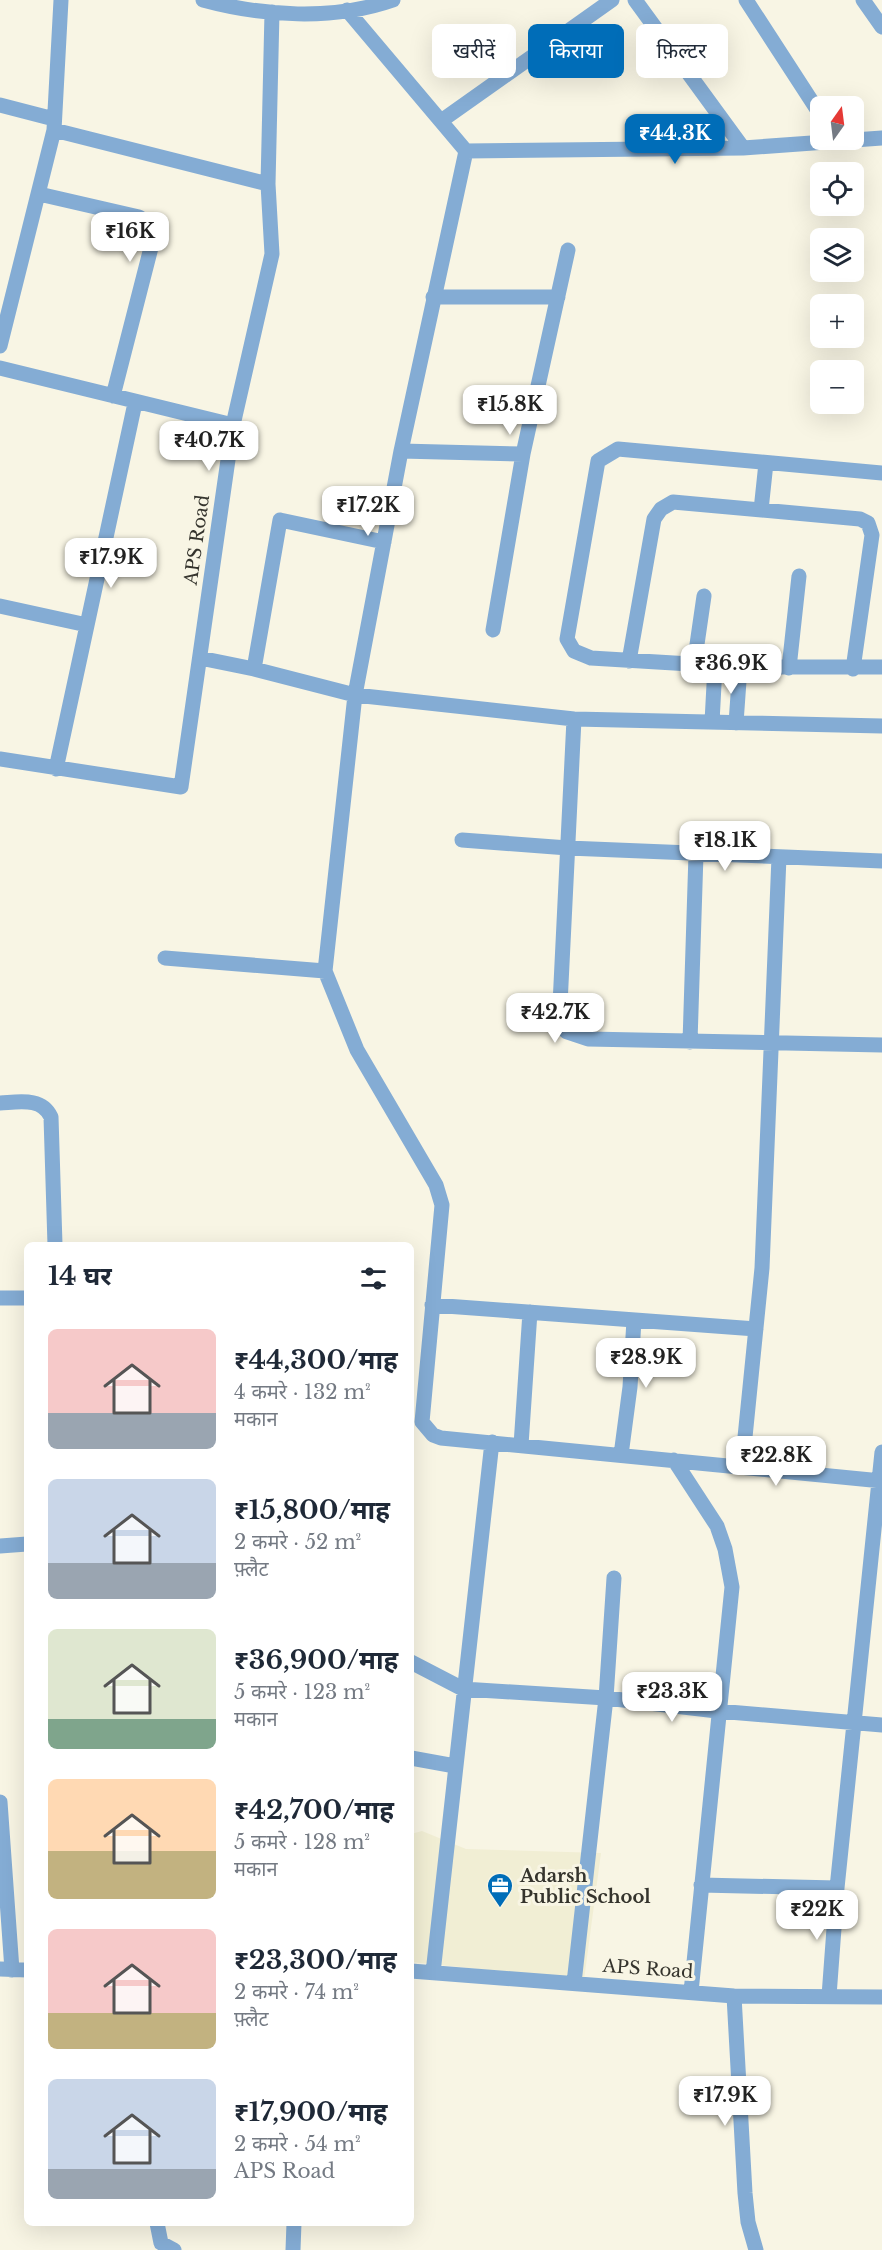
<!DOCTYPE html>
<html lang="hi">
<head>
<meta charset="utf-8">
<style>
	body { margin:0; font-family:"Libre Baskerville","Noto Sans Devanagari",serif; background:#f2f2f3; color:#1f2937; height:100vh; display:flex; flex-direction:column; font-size:22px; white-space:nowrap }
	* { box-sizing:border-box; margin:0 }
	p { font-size:20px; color:#747a83 }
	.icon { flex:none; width:33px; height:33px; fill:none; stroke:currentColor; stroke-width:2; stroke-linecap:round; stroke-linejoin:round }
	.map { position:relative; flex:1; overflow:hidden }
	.side { position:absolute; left:24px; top:1242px; width:390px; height:984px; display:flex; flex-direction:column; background:#fff; border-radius:9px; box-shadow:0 6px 24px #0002 }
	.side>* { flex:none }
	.banner { position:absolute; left:432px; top:24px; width:360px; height:54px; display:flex; gap:12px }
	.needle { width:39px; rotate:14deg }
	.buttons { position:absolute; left:810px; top:96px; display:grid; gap:12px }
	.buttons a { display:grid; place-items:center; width:54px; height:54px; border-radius:9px; background:#fff; box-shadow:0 6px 24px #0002; font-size:30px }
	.price { position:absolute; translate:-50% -51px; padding:0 14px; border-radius:12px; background:#fff; color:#222; font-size:20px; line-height:39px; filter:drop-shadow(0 2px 3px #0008) }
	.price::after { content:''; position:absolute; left:50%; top:36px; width:18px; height:14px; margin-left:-9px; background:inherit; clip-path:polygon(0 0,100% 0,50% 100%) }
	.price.active { background:#006db8; color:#fff }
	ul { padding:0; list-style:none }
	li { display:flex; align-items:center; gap:18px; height:150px; padding:0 24px }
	li span { display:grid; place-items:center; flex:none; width:168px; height:120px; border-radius:9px; color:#555 }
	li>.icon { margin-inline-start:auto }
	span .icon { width:72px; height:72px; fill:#fffc; stroke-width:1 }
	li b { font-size:26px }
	h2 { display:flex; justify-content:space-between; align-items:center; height:72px; padding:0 24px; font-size:26px }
	.chip { padding:0 21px; border-radius:9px; background:#fff; box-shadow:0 6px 24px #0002; font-size:21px; line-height:54px }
	.chip.active { background:#006db8; color:#fff }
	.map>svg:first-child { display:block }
	.built { fill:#f1eed4 }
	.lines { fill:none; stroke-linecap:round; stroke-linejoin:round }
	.street { stroke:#84acd4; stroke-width:15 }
	.labels { text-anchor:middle; stroke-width:6; stroke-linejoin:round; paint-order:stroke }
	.street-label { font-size:18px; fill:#35342d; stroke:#f8f5e4 }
	.poi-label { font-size:18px; font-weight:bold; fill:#35342d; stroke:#f8f5e4; text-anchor:start }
</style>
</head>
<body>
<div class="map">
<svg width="882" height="2250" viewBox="0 0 882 2250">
	<rect width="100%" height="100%" fill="#f8f5e4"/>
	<!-- built -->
	<path class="built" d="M422 1831 466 1849 601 1853 584 1980 411 1962V1834Z"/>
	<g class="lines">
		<!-- street -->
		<path class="street" d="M203 0C262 16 333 21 393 0
			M635 0 743 148
			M746 0 820 114
			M863 0 882 27
			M0 105 54 119
			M441 121 612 0
			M54 130 268 184
			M466 151 743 148 882 138
			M39 194 139 217 150 224 154 236 113 396
			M433 297H558
			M0 346 54 130 61 0
			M0 368 233 425
			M401 451 523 454
			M882 473 618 449 598 461 567 639 574 651 591 658 740 667H882
			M761 510 766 463
			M0 606 87 625
			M493 630 523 454 568 250
			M200 658 254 669 280 520 384 542
			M629 661 654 519 661 509 673 502 860 519 868 523 872 535 853 669
			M694 665 704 596
			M789 668 799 576
			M254 669 355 695 574 719 882 726
			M574 719 559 1025 567 1032 588 1039 882 1045
			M712 722 715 666
			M736 723 740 667
			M0 759 181 787 233 425 272 254 268 184 272 12
			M56 769 135 403
			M462 840 568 848 882 861
			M165 958 325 971 355 695 401 451 466 151 347 10
			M325 971 357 1050 436 1185 442 1205 422 1422 433 1435 441 1438 882 1481
			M690 1042 696 854
			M0 1103C19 1102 42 1097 51 1117L55 1245
			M0 1298H27
			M432 1305 756 1329
			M521 1445 530 1312
			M621 1455 630 1387 634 1320
			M674 1460 717 1526 725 1549 732 1587 691 1992
			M742 1467 762 1268 779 857
			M0 1546 27 1544
			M411 1662 463 1689 606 1698 717 1711 882 1725
			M411 1758 455 1766
			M0 1802 12 1970
			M701 1885 837 1888 882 1452
			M0 1969 27 1970
			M411 1971 734 1996 882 1997
			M433 1973 492 1442
			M574 1983 606 1698 614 1578
			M734 1996 745 2193 748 2222 756 2250
			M829 1996 837 1888
			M157 2223 161 2243 174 2250
			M293 2250 294 2223"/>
	</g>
	<!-- icons -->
	<defs>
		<symbol id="office-pin" viewBox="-11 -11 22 30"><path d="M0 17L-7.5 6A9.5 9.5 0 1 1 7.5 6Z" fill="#006db8" stroke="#f8f5e4"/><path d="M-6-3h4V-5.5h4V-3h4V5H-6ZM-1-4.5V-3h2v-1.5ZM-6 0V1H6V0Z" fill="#fff"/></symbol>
	</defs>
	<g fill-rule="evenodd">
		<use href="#office-pin" x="485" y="1871" width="30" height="40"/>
	</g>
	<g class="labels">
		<!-- street labels -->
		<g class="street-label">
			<text transform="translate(197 540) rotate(-82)" y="6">APS Road</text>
			<text transform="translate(648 1969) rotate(4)" y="6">APS Road</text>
		</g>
		<!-- poi labels -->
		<g class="poi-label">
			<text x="520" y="1882">Adarsh<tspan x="520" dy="21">Public School</tspan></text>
		</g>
	</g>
</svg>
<div class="buttons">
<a><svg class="needle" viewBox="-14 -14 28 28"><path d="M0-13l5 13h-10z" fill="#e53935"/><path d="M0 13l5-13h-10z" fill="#747a83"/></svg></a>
<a><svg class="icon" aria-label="locate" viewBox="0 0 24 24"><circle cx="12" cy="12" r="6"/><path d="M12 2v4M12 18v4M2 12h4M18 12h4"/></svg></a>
<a><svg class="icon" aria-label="layers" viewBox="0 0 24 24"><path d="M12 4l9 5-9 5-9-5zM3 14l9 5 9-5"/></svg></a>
<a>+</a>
<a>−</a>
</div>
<b class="price active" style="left:675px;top:165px">₹44.3K</b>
<b class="price" style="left:130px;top:263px">₹16K</b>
<b class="price" style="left:510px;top:436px">₹15.8K</b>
<b class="price" style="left:209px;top:472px">₹40.7K</b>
<b class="price" style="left:368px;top:537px">₹17.2K</b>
<b class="price" style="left:111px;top:589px">₹17.9K</b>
<b class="price" style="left:731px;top:695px">₹36.9K</b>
<b class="price" style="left:725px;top:872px">₹18.1K</b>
<b class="price" style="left:555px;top:1044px">₹42.7K</b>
<b class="price" style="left:646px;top:1389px">₹28.9K</b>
<b class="price" style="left:776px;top:1487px">₹22.8K</b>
<b class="price" style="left:672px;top:1723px">₹23.3K</b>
<b class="price" style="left:817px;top:1941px">₹22K</b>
<b class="price" style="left:725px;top:2127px">₹17.9K</b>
<div class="banner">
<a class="chip">खरीदें</a>
<a class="chip active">किराया</a>
<a class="chip">फ़िल्टर</a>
</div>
<section class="side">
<h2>14 घर<svg class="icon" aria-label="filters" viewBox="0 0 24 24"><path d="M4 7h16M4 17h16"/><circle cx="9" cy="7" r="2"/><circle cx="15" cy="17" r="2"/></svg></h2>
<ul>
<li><span style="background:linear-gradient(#f6c9c9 70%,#9aa5b1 0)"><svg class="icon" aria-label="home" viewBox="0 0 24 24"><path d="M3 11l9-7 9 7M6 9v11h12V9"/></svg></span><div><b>₹44,300/माह</b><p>4 कमरे · 132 m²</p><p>मकान</p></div></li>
<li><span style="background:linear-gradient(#c9d6e8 70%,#9aa5b1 0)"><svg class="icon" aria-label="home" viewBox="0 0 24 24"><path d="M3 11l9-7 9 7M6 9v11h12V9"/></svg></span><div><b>₹15,800/माह</b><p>2 कमरे · 52 m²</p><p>फ़्लैट</p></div></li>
<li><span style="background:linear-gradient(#dfe7d0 75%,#7fa58c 0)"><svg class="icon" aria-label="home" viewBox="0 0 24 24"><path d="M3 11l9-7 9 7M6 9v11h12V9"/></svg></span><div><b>₹36,900/माह</b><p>5 कमरे · 123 m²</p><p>मकान</p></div></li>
<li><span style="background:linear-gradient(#ffd9b3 60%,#c2b280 0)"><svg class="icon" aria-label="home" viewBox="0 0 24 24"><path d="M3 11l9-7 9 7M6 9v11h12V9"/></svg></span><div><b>₹42,700/माह</b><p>5 कमरे · 128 m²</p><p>मकान</p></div></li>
<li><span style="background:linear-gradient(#f6c9c9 70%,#c2b280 0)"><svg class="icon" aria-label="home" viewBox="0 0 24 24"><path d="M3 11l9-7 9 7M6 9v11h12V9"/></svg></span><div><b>₹23,300/माह</b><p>2 कमरे · 74 m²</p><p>फ़्लैट</p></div></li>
<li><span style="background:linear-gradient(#c9d6e8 75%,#9aa5b1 0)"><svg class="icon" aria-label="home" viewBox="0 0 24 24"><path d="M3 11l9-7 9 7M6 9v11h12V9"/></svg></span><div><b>₹17,900/माह</b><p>2 कमरे · 54 m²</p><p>APS Road</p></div></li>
</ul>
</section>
</div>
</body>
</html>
